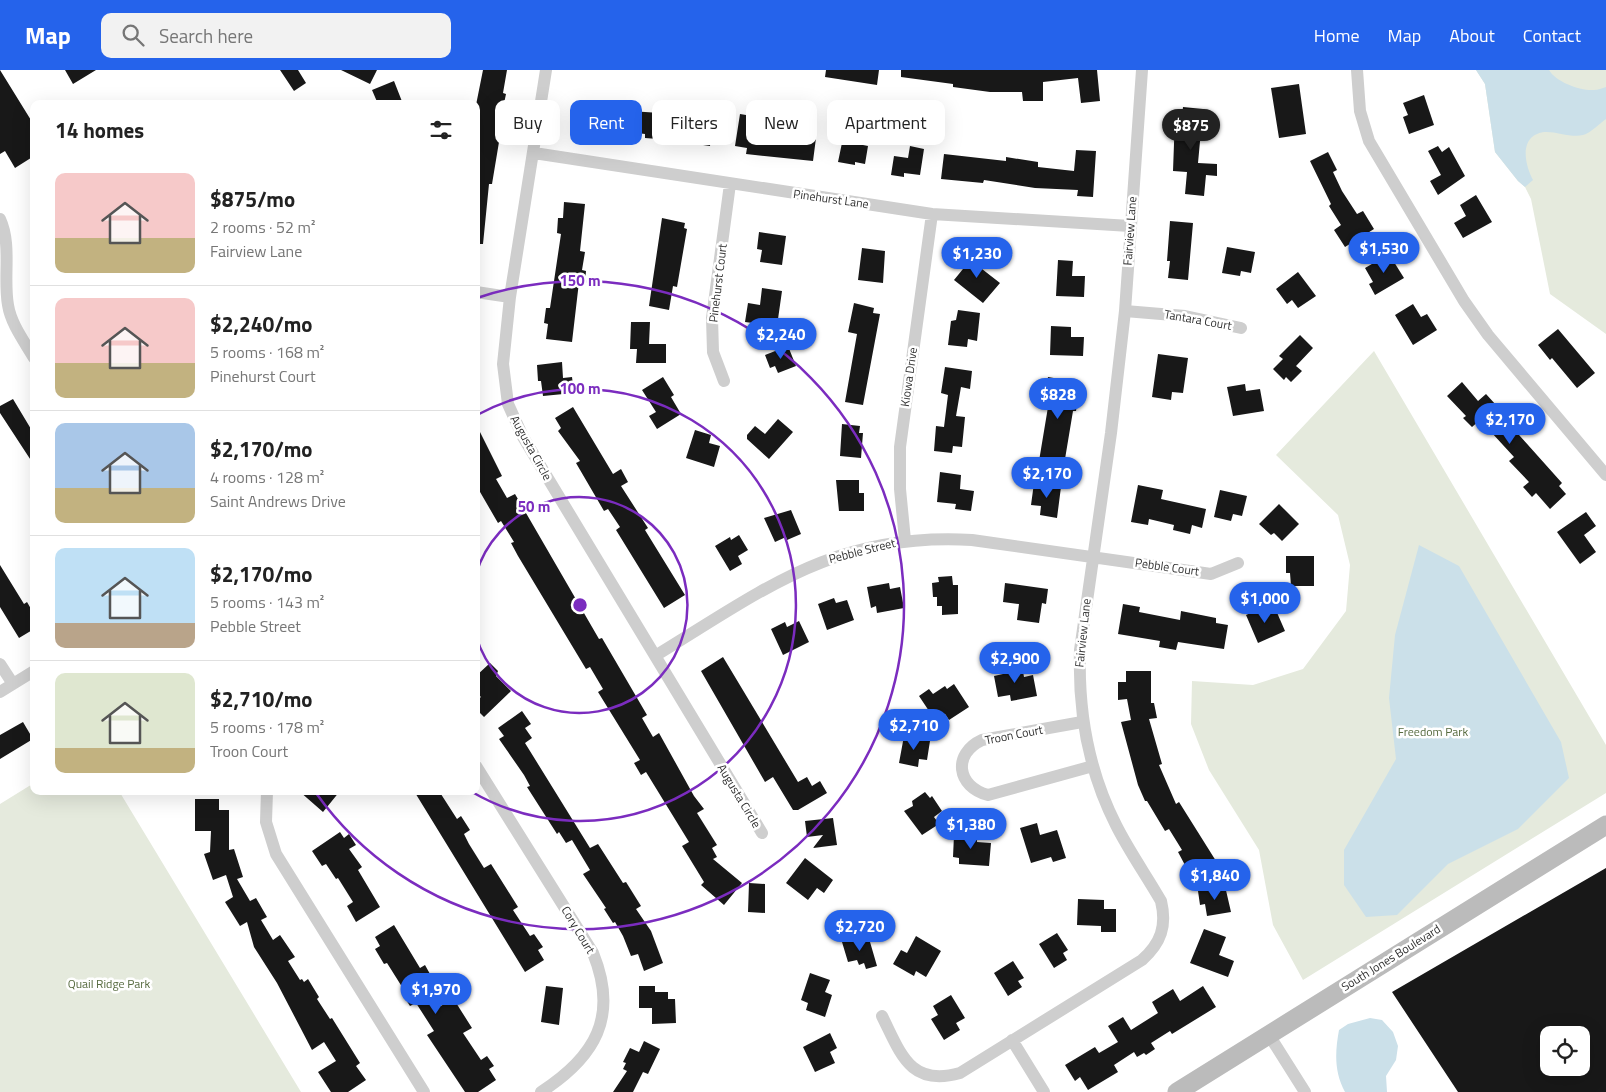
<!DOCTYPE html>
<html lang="en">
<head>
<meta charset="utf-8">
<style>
	body { margin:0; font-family:"Titillium Web",sans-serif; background:#f2f2f2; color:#222; height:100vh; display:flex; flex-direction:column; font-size:19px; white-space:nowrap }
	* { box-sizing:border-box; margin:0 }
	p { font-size:16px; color:#767676 }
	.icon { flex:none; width:28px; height:28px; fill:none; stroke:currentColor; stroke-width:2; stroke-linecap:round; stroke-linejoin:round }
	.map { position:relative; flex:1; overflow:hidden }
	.side { position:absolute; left:30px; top:30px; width:450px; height:695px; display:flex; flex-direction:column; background:#fff; border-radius:10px; box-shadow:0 5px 20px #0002 }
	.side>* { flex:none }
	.hud { position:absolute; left:495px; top:30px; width:475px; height:45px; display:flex; gap:10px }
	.tools { position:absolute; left:1540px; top:956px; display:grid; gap:10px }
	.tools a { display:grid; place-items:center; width:50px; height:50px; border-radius:10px; background:#fff; box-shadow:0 5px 20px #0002; font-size:25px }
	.price { position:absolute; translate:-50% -42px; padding:0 11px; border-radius:18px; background:#2563eb; color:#fff; font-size:16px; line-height:32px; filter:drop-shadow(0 1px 2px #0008) }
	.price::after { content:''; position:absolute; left:50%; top:30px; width:15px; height:11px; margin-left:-8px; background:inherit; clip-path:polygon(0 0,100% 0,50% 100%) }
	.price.current { background:#222; color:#fff }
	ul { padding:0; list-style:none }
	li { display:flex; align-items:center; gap:15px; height:125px; padding:0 25px }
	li+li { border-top:1px solid #e0e0e0 }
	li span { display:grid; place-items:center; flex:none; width:140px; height:100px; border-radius:10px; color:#555 }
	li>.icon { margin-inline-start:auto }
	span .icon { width:60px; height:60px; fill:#fffc; stroke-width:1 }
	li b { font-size:21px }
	h2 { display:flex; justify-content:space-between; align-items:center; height:60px; padding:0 25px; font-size:21px }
	.tag { padding:0 18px; border-radius:10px; background:#fff; box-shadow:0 5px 20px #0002; font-size:18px; line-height:45px }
	.tag.current { background:#2563eb; color:#fff }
	header { display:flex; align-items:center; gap:30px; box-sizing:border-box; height:70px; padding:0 25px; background:#2563eb; color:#fff }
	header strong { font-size:24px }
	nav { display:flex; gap:28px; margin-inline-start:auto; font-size:18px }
	.search { width:350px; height:45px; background:#f2f2f2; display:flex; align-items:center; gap:12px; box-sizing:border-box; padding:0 18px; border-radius:10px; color:#767676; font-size:19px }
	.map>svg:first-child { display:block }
	.green { fill:#e5eadd }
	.water { fill:#cbe0e9 }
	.building { fill:#181818; fill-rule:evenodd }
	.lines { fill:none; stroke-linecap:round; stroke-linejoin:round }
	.street { stroke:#cecece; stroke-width:12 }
	.secondary { stroke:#bbb; stroke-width:19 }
	.ring { fill:none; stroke:#7b2cbf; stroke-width:2.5 }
	.labels { text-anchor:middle; stroke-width:5; stroke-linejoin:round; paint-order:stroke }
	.street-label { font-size:12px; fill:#313131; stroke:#fff }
	.park-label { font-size:12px; fill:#576b40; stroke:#fff }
	.centre { fill:#7b2cbf; stroke:#fff; stroke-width:2.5 }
	.ring-label { font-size:15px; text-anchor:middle; font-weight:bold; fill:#7b2cbf; stroke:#fff; stroke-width:5; stroke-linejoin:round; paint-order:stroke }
</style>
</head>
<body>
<header>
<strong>Map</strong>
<div class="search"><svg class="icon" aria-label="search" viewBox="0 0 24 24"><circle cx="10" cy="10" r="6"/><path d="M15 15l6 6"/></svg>Search here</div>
<nav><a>Home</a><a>Map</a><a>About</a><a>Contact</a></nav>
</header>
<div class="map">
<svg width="1606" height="1022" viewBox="0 0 1606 1022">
	<rect width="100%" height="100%" fill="#fff"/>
	<!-- green -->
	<path class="green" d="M1476 0H1606V264L1550 224 1531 129 1525 117 1518 111 1495 82 1485 14Z
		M1374 281 1606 675V723L1303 910 1273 855 1259 780 1209 700 1191 654 1192 611 1253 615 1303 599 1346 541 1350 495 1338 445 1276 385Z
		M34 713V721H119L301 1022H0V734Z"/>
	<!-- water -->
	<path class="water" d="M1476 0H1549C1556 12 1580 21 1594 20 1598 20 1602 18 1606 17V49C1600 53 1591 63 1583 65 1571 68 1556 61 1544 62 1518 66 1525 95 1533 110L1525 117 1518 111 1495 82 1485 14Z
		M1419 475 1459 496 1561 672 1569 708 1518 759 1448 794 1397 845 1366 847 1344 815V780L1396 689 1389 628 1395 565Z
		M1370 948 1382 950 1393 962 1398 976 1396 990 1386 1006 1387 1022H1345C1334 1002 1335 982 1339 960L1348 954Z"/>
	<!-- building -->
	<path class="building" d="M0 0 34 55V86L15 98 5 81 0 84Z
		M65 0H96L73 14Z
		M280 0H298L306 13 294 21Z
		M341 0H377L370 14Z
		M483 0H507L503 23 506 24 502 43 499 42 495 65 500 66 492 114H489L483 174H476V35Z
		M826 0H879L877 15 825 7Z
		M901 0H1097L1100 31 1081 33 1078 8 1043 12V31H1023L1022 22H990L953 17V14L901 7Z
		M394 11 403 34H378L372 20Z
		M1299 14 1306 64 1279 68 1271 18Z
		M1424 25 1434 55 1409 64 1403 47 1408 45 1403 33Z
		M687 33 715 36 710 76 696 74 698 62 684 60Z
		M578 35 604 39 603 46H608L605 64 592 62V57L575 54Z
		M1183 37 1203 39 1198 93 1217 94V106L1206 105 1204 126 1185 124 1187 102 1173 101 1175 46 1182 47Z
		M630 41 660 43 658 69 645 68V64L629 62Z
		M740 44 752 46 750 56 766 58V61L816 68 813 91 746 84 747 78 735 76Z
		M843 68 858 71V74L868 76 865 94 855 92V95L838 92Z
		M910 76 924 79 920 105 904 103V107L891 105 894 86 908 88Z
		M1438 76 1442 82 1449 77 1465 106 1438 125 1430 111 1441 105 1428 81Z
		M1076 80 1096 81 1093 127 1077 126 1078 120 1035 118 984 110 983 113 941 109 944 84 1006 91V87L1038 92V97L1074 101Z
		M1328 82 1337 100 1333 102 1342 121 1357 144 1363 141 1374 159 1345 177 1334 160 1341 155 1329 136 1331 134 1310 91Z
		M1476 125 1492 152 1463 168 1454 153 1466 146 1460 135Z
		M564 132 585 134 580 181 585 182 582 200 586 201 585 213 579 212 572 272 546 269 548 254 544 253 546 238H550L561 164 557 163 558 148H563Z
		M662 148 685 153 684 158 687 159 677 217 673 216 669 240 649 236Z
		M1170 151 1193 153 1188 210 1168 208 1170 191H1167Z
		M759 162 786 166 782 195 760 192 762 180 757 179Z
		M1227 177 1255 182 1251 203 1241 201 1240 206 1222 203Z
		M862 178 885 181 883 213 858 210Z
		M976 183 988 192 982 199 1000 213 983 233 954 210Z
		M1389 184 1404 208 1375 225 1369 214 1373 212 1365 198Z
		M1058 190 1073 191 1072 206H1085L1084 227 1056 226Z
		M1298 202 1316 226 1298 238 1292 230 1287 234 1276 219Z
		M762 218 782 221 777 256 745 252 748 233 760 235Z
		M854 233 874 238 873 243 880 244 863 335 845 332 857 264 848 262Z
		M1413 234 1421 247 1427 244 1437 260 1413 275 1395 245Z
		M958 240 980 243 977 271 968 269 967 277 948 275 951 251 956 250Z
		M631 252H650L649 274H666V293H636L637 279H630Z
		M1051 256 1071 257V267H1084L1083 286 1050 285Z
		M1558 259 1595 303 1577 318 1552 288 1550 290 1538 275Z
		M1300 265 1313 278 1296 296 1302 301 1291 312 1286 307 1284 310 1273 299 1283 289 1279 286Z
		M788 276 796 296 778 303 775 296 770 298 765 285Z
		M1158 284 1188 288 1183 323 1172 322 1171 330 1152 327Z
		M562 292 563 308 572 307 574 323 543 326 541 311H538L537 295Z
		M945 297 972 301 970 319 961 317 956 346 965 347 962 377 953 376 952 383 934 381 936 356 944 357 948 325 941 323Z
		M663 307 674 325 671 327 681 344 657 359 649 346 656 342 642 320Z
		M1048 307 1071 311 1070 320 1079 322 1076 341H1073L1064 395 1039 391 1048 337 1043 336Z
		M1462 312 1478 331 1486 324 1496 335 1494 337 1562 413 1559 416 1566 424 1550 439 1536 423 1532 427 1523 417 1529 412 1509 391 1514 387 1480 350 1472 357 1463 348 1466 346 1447 326Z
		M1245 314 1246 321 1260 319 1264 341 1233 346 1227 317Z
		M13 329 34 364V395L0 343V336Z
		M573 337 613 404 621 399 628 412 621 416 648 458 645 460 685 525 664 538 616 460 620 457 608 439 604 441 576 393 580 391 558 361 561 358 555 348Z
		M778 349 793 362 769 389 747 369V365L755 356 765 364Z
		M476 354 502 406 496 409 507 428 515 424 599 569 602 568 647 645 642 648 653 667 659 663 694 726 704 739 697 743 717 775 712 778 717 787 713 789 742 813 724 835 701 815 704 812 682 776 689 772 646 702 641 705 634 693 640 690 598 622 603 619 590 597 586 599 518 486 511 473 514 472 501 451 498 453 476 415Z
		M842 354 860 356 859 363H863L861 388 840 386Z
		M695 360 711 365 709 373 720 376 714 397 686 388Z
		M940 402 961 405 960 419 974 421 971 441 955 439 956 434 937 432Z
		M836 410H859V423H864V441H839Z
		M1034 413 1061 417 1057 448 1040 445 1041 436 1031 435Z
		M1138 415 1163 420 1161 429 1206 439 1202 458 1192 455 1190 464 1173 460 1174 455 1149 449 1148 455 1131 452Z
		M1220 420 1247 426 1242 446 1233 444 1231 451 1214 447Z
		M1279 434 1299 454 1282 471 1274 463 1271 465 1259 454Z
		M791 440 801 464 787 470 786 467 775 472 764 448Z
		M1586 442 1596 456 1584 465 1596 482 1580 494 1557 462Z
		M739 465 748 480 738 486 742 494 730 501 715 476 730 467 731 470Z
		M1286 486H1314V516H1291L1290 503H1286Z
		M0 495 24 534 27 532 34 544V559L19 568 0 537Z
		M952 506 953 515H958V544L942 545V536H937V527H933L932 513 939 512 938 507Z
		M889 513 890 519 900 517 904 538 877 543 876 536 871 538 867 517Z
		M1005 513 1048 519 1046 534 1042 533 1039 553 1017 550 1019 534 1003 532Z
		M834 528 836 533 847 530 854 550 827 560 818 534Z
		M1123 534 1140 537 1139 542 1180 550 1181 541 1216 548V553L1228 555 1224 579 1178 572 1176 580 1159 577 1160 571 1118 564Z
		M1262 538 1264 543 1275 538 1285 561 1258 573 1246 545Z
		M799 551 809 572 783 585 771 559 785 552 787 557Z
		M723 587 798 712 807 707 812 716 820 711 827 723 798 740H793L773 707 765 712 701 601Z
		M490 593 498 601 496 606 511 621 484 647 476 639V631L481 627 476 622V606Z
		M1001 596H1022L1024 607 1033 605 1037 626 1011 631 1010 625 998 627 994 606 1003 604Z
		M1126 601H1151V633H1154L1157 648 1149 649 1162 694 1159 695 1176 734 1179 732 1216 791 1197 801 1193 793 1186 797 1178 782 1182 780 1169 759 1165 761 1147 731H1145L1138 715 1121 652 1131 650 1127 629 1118 630V612H1126Z
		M954 614 969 637 949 650 945 644 935 650 919 626 929 619 933 624 945 616 947 619Z
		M522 641 531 654 525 658 532 668 525 673 590 778 598 774 623 813 626 812 641 836 636 839 651 861 663 893 644 901 638 884 631 886 623 866 615 852 613 853 604 839 606 838 583 804 590 800 572 770 566 773 559 762 557 764 527 717 530 716 524 705 499 669 504 666 498 658Z
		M23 652 33 669 0 689V665Z
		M904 666 930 671 927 690 919 689 918 697 899 693Z
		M299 721H340L323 742Z
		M414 721H439L457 749 461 746 470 760 464 764 469 774 484 798 491 794 518 837 513 840 530 866 534 864 543 877 538 880 544 890 525 902Z
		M925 722 930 728 932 726 942 741 934 747 939 754 922 765 904 741 913 736 912 731Z
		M195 729H219V740H229V780L234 779 243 807 237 809 250 831 256 828 267 847 261 850 273 870 280 865 295 887 288 891 300 910 302 909 304 912 308 909 319 927 317 929 330 949 332 948 360 993 356 996 366 1010 348 1022H331L318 1002 336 991 324 972 312 980 277 913 254 877 247 852 240 856 225 832 233 827 226 805 213 810 204 784 210 782 211 761H195Z
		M833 748 837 775 813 778 823 765 807 767 805 751Z
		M1037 753 1040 765 1057 760 1066 788 1053 792 1051 787 1031 793 1020 758Z
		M340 762 344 768 349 764 356 775 349 779 362 797 358 800 380 837 356 852 347 836 353 832 338 808 336 809 326 794 322 796 312 781Z
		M965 763 977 764V772L991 773 989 796 959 794V788L953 787 954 765 965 766Z
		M805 788 833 810 824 823 817 818 808 830 786 813Z
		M1606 798V1022H1458L1392 922ZM1549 965H1581V998H1549Z
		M749 813 765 814V843L748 842Z
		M1225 816 1231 842 1207 846 1205 834 1200 835 1198 821Z
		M1078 829 1104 830V839H1116V862H1101V856L1077 855Z
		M394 855 420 898 425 895 430 904 424 908 441 936 453 928 472 958 463 963 481 990 487 986 494 996 489 999 496 1010 478 1022H465L427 965 434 961 416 933 410 936 401 922 404 920 387 893 384 894 375 879 380 876 375 867Z
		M1204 859 1226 867 1219 885 1234 891 1228 907 1190 893Z
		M1057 863 1068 880 1063 883 1067 890 1054 898 1039 874Z
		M868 865 877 896 866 899 864 893 859 895 857 890 848 892 842 872Z
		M916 866 941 881 926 907 916 901 914 906 893 894 901 880 907 883Z
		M1013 891 1024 908 1018 911 1022 917 1008 926 994 903Z
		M810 903 830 910 825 922 832 925 825 947 806 940 808 933 801 930Z
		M546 916 563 918 559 955 541 952Z
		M639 916H655V922H668V929H675L676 953 652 954V938H639Z
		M1203 916 1216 937 1172 964 1170 961 1151 973 1155 979 1146 985 1144 983 1137 987 1134 982 1114 995 1118 1002 1088 1020 1080 1007 1075 1011 1065 995 1095 977 1099 983 1118 972 1108 956 1123 947 1131 960 1158 943 1152 932 1173 919 1180 931Z
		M951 925 965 948 956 953 960 960 944 970 931 949 938 945 933 936Z
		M830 963 837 978 830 982 835 993 815 1002 803 977Z
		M644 971 660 979 648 1004 643 1002 633 1022H613L627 1001 623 999 626 993 623 992 630 978 639 982Z"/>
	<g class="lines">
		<!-- street -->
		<path class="street" d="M546 0 510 227 503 294 508 334 523 367 762 763
			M1357 0 1360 41 1369 71 1464 231 1488 265 1606 405
			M534 83 932 144 1130 156
			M0 149C12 175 3 207 8 235 11 254 24 271 34 288
			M476 222 510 227
			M1125 241 1185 246 1241 258
			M724 311 713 282 712 248 730 114
			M905 470 900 419V377L932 144
			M655 586C765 519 835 462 972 470L1211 504 1238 493
			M0 594 13 614
			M0 622 34 601
			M1082 652 982 670C952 684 957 717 988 725L1093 696
			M476 696 593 883C619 947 595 987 541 1022
			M267 721 266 752 276 784 424 1022
			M882 946C901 984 910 1017 960 1003L1142 890C1161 873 1167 856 1161 831 1146 805 1129 781 1116 755 1088 700 1078 641 1080 580L1111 363 1125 241 1142 0
			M1269 965 1305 1022
			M1012 970 1044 1022"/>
		<!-- secondary -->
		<path class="secondary" d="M1177 1022 1606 755"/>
	</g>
	<!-- distance rings -->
	<g class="ring">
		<path d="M476 504A108 108 0 1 1 476 566"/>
		<path d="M477 345A216 216 0 1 1 472 722"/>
		<path d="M477 228A324 324 0 1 1 316 723"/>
	</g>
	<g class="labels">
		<!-- street labels -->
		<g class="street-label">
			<text transform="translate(831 129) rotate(8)" y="4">Pinehurst Lane</text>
			<text transform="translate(1130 161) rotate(-86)" y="4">Fairview Lane</text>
			<text transform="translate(718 213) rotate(-83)" y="4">Pinehurst Court</text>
			<text transform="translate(1198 250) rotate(10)" y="4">Tantara Court</text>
			<text transform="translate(909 307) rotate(-82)" y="4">Kiowa Drive</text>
			<text transform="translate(531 378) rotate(61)" y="4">Augusta Circle</text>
			<text transform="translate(862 481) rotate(-14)" y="4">Pebble Street</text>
			<text transform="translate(1167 497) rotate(8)" y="4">Pebble Court</text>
			<text transform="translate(1083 563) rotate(-84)" y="4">Fairview Lane</text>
			<text transform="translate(1014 665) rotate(-11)" y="4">Troon Court</text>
			<text transform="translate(739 726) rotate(59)" y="4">Augusta Circle</text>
			<text transform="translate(578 860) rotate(59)" y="4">Cory Court</text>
			<text transform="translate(1391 888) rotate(-32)" y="4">South Jones Boulevard</text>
		</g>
		<!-- park labels -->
		<g class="park-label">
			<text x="1433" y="666">Freedom Park</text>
			<text x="109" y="918">Quail Ridge Park</text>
		</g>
	</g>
	<circle cx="580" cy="535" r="8" class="centre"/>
	<g class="ring-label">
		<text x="580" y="216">150 m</text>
		<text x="580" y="324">100 m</text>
		<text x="534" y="442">50 m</text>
	</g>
</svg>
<div class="tools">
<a><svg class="icon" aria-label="locate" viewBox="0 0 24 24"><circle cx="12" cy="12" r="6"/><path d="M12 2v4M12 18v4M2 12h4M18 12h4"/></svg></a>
</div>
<b class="price current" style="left:1191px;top:81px">$875</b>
<b class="price" style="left:1384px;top:204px">$1,530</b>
<b class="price" style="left:977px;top:209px">$1,230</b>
<b class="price" style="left:781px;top:290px">$2,240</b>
<b class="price" style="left:1058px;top:350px">$828</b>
<b class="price" style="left:1510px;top:375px">$2,170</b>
<b class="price" style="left:1047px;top:429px">$2,170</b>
<b class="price" style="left:1265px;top:554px">$1,000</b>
<b class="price" style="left:1015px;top:614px">$2,900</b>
<b class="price" style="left:914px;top:681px">$2,710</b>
<b class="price" style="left:971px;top:780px">$1,380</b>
<b class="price" style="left:1215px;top:831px">$1,840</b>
<b class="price" style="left:860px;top:882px">$2,720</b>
<b class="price" style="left:436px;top:945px">$1,970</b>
<div class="hud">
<a class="tag">Buy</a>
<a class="tag current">Rent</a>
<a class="tag">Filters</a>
<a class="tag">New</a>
<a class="tag">Apartment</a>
</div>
<section class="side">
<h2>14 homes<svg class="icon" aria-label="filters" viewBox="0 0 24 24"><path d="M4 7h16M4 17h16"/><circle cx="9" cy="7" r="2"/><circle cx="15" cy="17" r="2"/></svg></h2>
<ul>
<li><span style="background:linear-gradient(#f6c9c9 65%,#c2b280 0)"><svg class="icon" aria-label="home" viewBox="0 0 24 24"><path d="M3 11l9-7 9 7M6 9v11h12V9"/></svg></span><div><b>$875/mo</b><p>2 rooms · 52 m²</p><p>Fairview Lane</p></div></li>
<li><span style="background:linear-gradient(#f6c9c9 65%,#c2b280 0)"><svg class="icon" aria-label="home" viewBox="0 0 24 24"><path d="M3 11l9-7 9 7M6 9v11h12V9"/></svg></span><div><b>$2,240/mo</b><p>5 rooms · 168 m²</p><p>Pinehurst Court</p></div></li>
<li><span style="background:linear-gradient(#a9c7e8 65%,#c2b280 0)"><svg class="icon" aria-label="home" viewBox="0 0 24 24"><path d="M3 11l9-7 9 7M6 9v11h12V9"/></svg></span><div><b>$2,170/mo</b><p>4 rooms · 128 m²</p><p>Saint Andrews Drive</p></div></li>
<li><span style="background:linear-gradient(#bfe0f5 75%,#b9a48a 0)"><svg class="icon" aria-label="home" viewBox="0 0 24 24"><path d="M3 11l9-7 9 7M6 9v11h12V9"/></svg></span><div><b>$2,170/mo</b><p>5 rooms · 143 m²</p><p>Pebble Street</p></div></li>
<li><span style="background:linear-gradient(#dfe7d0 75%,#c2b280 0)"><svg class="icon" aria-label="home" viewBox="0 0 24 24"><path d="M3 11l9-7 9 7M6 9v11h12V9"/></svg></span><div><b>$2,710/mo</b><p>5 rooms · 178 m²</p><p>Troon Court</p></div></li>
</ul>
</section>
</div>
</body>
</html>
